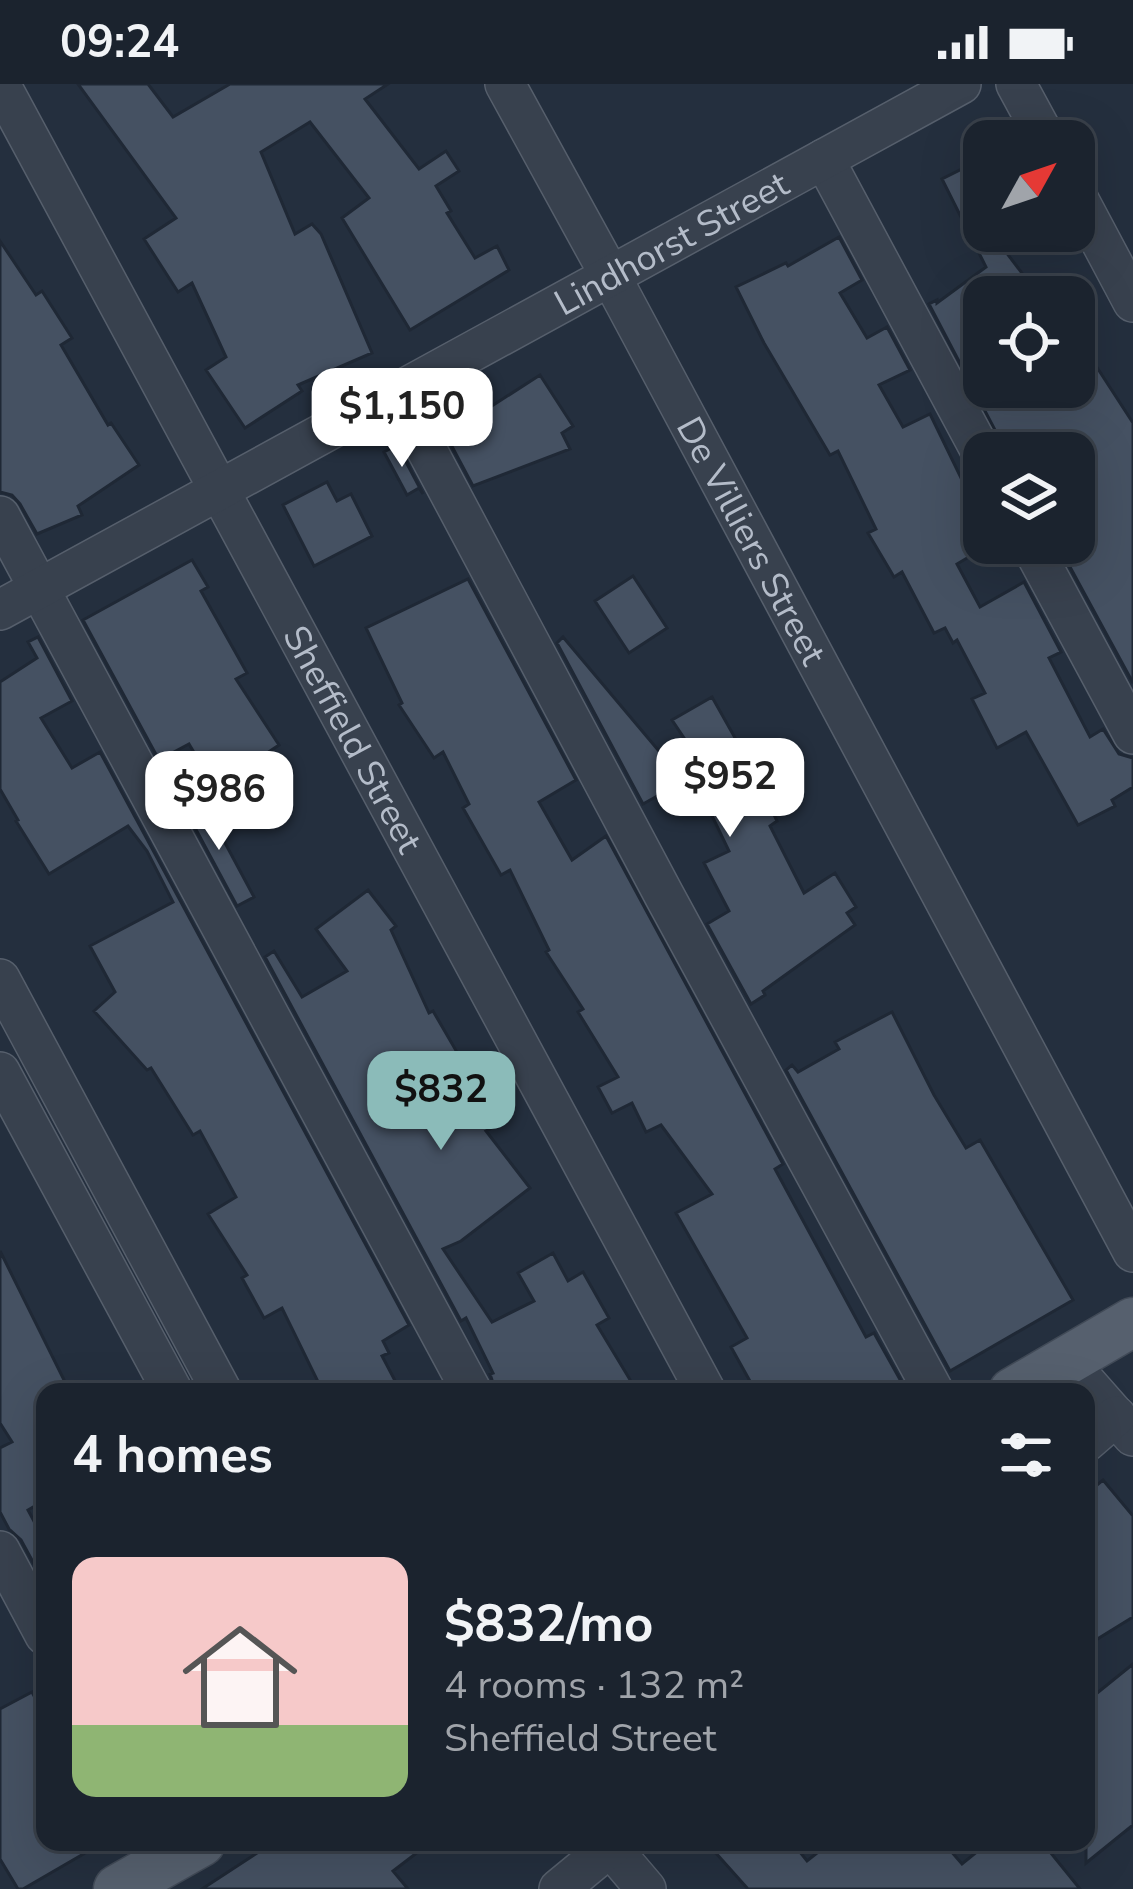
<!DOCTYPE html>
<html lang="en">
<head>
<meta charset="utf-8">
<style>
	body { margin:0; font-family:"Nunito Sans",sans-serif; background:#282f3a; color:#f1f3f6; height:100vh; display:flex; flex-direction:column; font-size:45px; white-space:nowrap }
	* { box-sizing:border-box; margin:0 }
	p { font-size:39px; color:#a0a4aa }
	.icon { flex:none; width:66px; height:66px; fill:none; stroke:currentColor; stroke-width:2; stroke-linecap:round; stroke-linejoin:round }
	.map { position:relative; flex:1; overflow:hidden }
	.drawer { position:absolute; left:36px; top:1299px; width:1059px; height:468px; display:flex; flex-direction:column; background:#1b232e; border-radius:24px; box-shadow:0 12px 48px #0002,0 0 0 3px #39404a }
	.drawer>* { flex:none }
	.needle { width:78px; rotate:50deg }
	.fabs { position:absolute; left:963px; top:36px; display:grid; gap:24px }
	.fabs a { display:grid; place-items:center; width:132px; height:132px; border-radius:24px; background:#1b232e; box-shadow:0 12px 48px #0002,0 0 0 3px #39404a; font-size:60px }
	.price { position:absolute; translate:-50% -102px; padding:0 27px; border-radius:24px; background:#fff; color:#222; font-size:39px; line-height:78px; filter:drop-shadow(0 3px 6px #0008) }
	.price::after { content:''; position:absolute; left:50%; top:72px; width:36px; height:27px; margin-left:-18px; background:inherit; clip-path:polygon(0 0,100% 0,50% 100%) }
	.price.on { background:#8bbbb9; color:#111 }
	ul { padding:0; list-style:none }
	li { display:flex; align-items:center; gap:36px; height:300px; padding:0 36px }
	li+li { border-top:3px solid #39404a }
	li span { display:grid; place-items:center; flex:none; width:336px; height:240px; border-radius:24px; color:#555 }
	li>.icon { margin-inline-start:auto }
	span .icon { width:144px; height:144px; fill:#fffc; stroke-width:1 }
	li b { font-size:51px }
	h2 { display:flex; justify-content:space-between; align-items:center; height:144px; padding:0 36px; font-size:51px }
	.status { display:flex; justify-content:space-between; align-items:center; height:84px; padding:0 60px; background:#1b232e; direction:ltr }
	.status svg { height:33px; fill:currentColor }
	.map>svg:first-child { display:block }
	.building { fill:#455162; stroke:#1f2835; stroke-width:3 }
	.lines { fill:none; stroke-linecap:round; stroke-linejoin:round }
	.minor-casing { stroke:#565f6c; stroke-width:42 }
	.major-casing { stroke:#414a57; stroke-width:51 }
	.minor { stroke:#38414e; stroke-width:39 }
	.major { stroke:#56606e; stroke-width:48 }
	.labels { text-anchor:middle; stroke-width:12; stroke-linejoin:round; paint-order:stroke }
	.street-label { font-size:36px; fill:#b4bcc9; stroke:#1d2633 }
</style>
</head>
<body>
<div class="status"><b>09:24</b><svg viewBox="0 0 49 12"><path d="M0 12V9h3v3zM5 12V6h3v6zM10 12V3h3v9zM15 12V0h3v12zM26 1h20v11H26zM47 4h2v5h-2z"/></svg></div>
<div class="map">
<svg width="1133" height="1805" viewBox="0 0 1133 1805">
	<rect width="100%" height="100%" fill="#242f3e"/>
	<!-- building -->
	<path class="building" d="M78 0H148L173 33 230 0H388L365 15 419 85 446 67 459 87 436 102 451 127 447 129 475 174 497 162 509 186 410 246 342 134 369 114 310 38 261 68 295 150 312 140 321 150 372 269 298 301 302 307 245 344 206 286 226 273 192 199 178 208 144 155 176 134Z
		M984 74V147H990L1040 213H984V303H1074V248L1133 339V599L1057 459H1074V369H1007L929 220 937 216V219L986 183 942 95Z
		M839 153 862 196 840 209 867 254 887 243 910 286 879 301 903 343 930 330 961 394 968 390 984 397V464L957 480 980 523 1024 498 1061 568 1049 574 1090 653 1103 645 1119 670 1133 674V703L1112 716 1115 722 1078 741 1026 648 997 664 972 615 985 609 957 556 953 559 945 544 934 549 902 488 894 493 868 449 876 445 838 367 830 371 764 259 736 203 786 179 788 182Z
		M0 157 36 211 42 207 72 254 61 261 108 341 111 339 139 381 78 422 82 431 37 450 20 420 12 411 0 408Z
		M540 291 573 342 562 349 570 365 473 402 439 338 463 327 467 338Z
		M397 361 423 410 419 404 407 411 384 368Z
		M327 398 337 417 351 410 372 452 314 482 283 421Z
		M192 476 208 503 201 507 247 589 236 595 279 661 215 704 189 660 159 676 83 536Z
		M633 492 667 544 629 569 595 517Z
		M468 495 576 696 539 718 572 776 606 752 783 1080 775 1085 866 1253 874 1249 907 1308H756L731 1263 747 1254 676 1129 712 1110 661 1041 646 1048 632 1019 612 1029 598 1003 618 993 578 928 583 925 546 868 549 866 510 786 501 791 463 724 469 720 443 668 434 674 399 621 402 619 366 544Z
		M38 553 72 617 41 634 72 684 100 668 409 1241 383 1257 389 1269 382 1272 401 1308H323L282 1224 264 1234 242 1194 247 1191 208 1130 236 1113 200 1047 193 1051 151 984 147 986 94 927 115 908 90 862 173 818 147 767 128 742 49 790 16 737 18 736 0 705V598L37 574 28 558Z
		M563 553 669 679 690 663 672 636 712 613 752 684 777 737 770 742 804 809 835 789 856 823 847 829 855 841 763 907 765 911 751 920 707 840 729 827 704 779 729 767 693 692 643 720 557 559Z
		M202 716 254 813 237 822 185 725Z
		M368 806 396 842 391 846 429 929 433 927 465 982 455 987 490 1045 486 1047 530 1104 461 1157 443 1165 492 1238 534 1217 518 1189 553 1169 568 1197 583 1188 609 1234 597 1241 632 1299 617 1308H496L490 1290 493 1289 466 1234 461 1237 265 873 274 867 302 913 347 887 316 845Z
		M892 928 934 1011 966 1064 980 1056 1073 1216 950 1287 786 986 792 981 798 988 839 965 835 958Z
		M0 1167 70 1308H45V1416L28 1426 45 1458V1500L21 1456 9 1445 0 1428V1364L12 1358 0 1339Z
		M1103 1396 1133 1432V1533L1086 1562V1410Z
		M1133 1580V1741L1086 1779V1618Z
		M32 1608 45 1633V1758H104L23 1805H18L0 1775V1625Z
		M274 1758H431L393 1787 408 1805H202Z
		M706 1758H792L807 1777 831 1758H943L962 1780 989 1758H1042L1080 1805H748Z"/>
	<g class="lines">
		<defs>
			<g id="minor">
				<path id="s1" d="M0 0 706 1308"/>
				<path id="s2" d="M505 0 611 193 1133 1168"/>
				<path d="M1016 0 1047 57"/>
				<path d="M824 75 984 373"/>
				<path d="M1074 107 1133 218"/>
				<path d="M397 310 664 811 934 1308"/>
				<path d="M0 432 472 1308"/>
				<path d="M1030 459 1133 650"/>
				<path id="s3" d="M0 526 961 0"/>
				<path d="M0 895 222 1308"/>
				<path d="M0 988 173 1308"/>
				<path d="M1067 1277 1133 1352"/>
				<path d="M1086 1358 1116 1332"/>
				<path d="M0 1467 45 1551"/>
				<path d="M606 1758 646 1805"/>
				<path d="M559 1805 616 1758"/>
			</g>
			<path id="major" d="M1013 1308 1133 1238
				M118 1805 201 1758"/>
		</defs>
		<!-- minor casing -->
		<use href="#minor" class="minor-casing"/>
		<!-- major casing -->
		<use href="#major" class="major-casing"/>
		<!-- minor -->
		<use href="#minor" class="minor"/>
		<!-- major -->
		<use href="#major" class="major"/>
	</g>
	<g class="labels">
		<!-- street labels -->
		<g class="street-label">
			<text dy="13" stroke="none"><textPath href="#s3" startOffset="765">Lindhorst Street</textPath></text>
			<text dy="13" stroke="none"><textPath href="#s2" startOffset="519">De Villiers Street</textPath></text>
			<text dy="13" stroke="none"><textPath href="#s1" startOffset="744">Sheffield Street</textPath></text>
		</g>
	</g>
</svg>
<div class="fabs">
<a><svg class="needle" viewBox="-14 -14 28 28"><path d="M0-13l5 13h-10z" fill="#e53935"/><path d="M0 13l5-13h-10z" fill="#a0a4aa"/></svg></a>
<a><svg class="icon" aria-label="locate" viewBox="0 0 24 24"><circle cx="12" cy="12" r="6"/><path d="M12 2v4M12 18v4M2 12h4M18 12h4"/></svg></a>
<a><svg class="icon" aria-label="layers" viewBox="0 0 24 24"><path d="M12 4l9 5-9 5-9-5zM3 14l9 5 9-5"/></svg></a>
</div>
<b class="price" style="left:402px;top:386px">$1,150</b>
<b class="price" style="left:730px;top:756px">$952</b>
<b class="price" style="left:219px;top:769px">$986</b>
<b class="price on" style="left:441px;top:1069px">$832</b>
<section class="drawer">
<h2>4 homes<svg class="icon" aria-label="filters" viewBox="0 0 24 24"><path d="M4 7h16M4 17h16"/><circle cx="9" cy="7" r="2"/><circle cx="15" cy="17" r="2"/></svg></h2>
<ul>
<li><span style="background:linear-gradient(#f6c9c9 70%,#8fb573 0)"><svg class="icon" aria-label="home" viewBox="0 0 24 24"><path d="M3 11l9-7 9 7M6 9v11h12V9"/></svg></span><div><b>$832/mo</b><p>4 rooms · 132 m²</p><p>Sheffield Street</p></div></li>
</ul>
</section>
</div>
</body>
</html>
